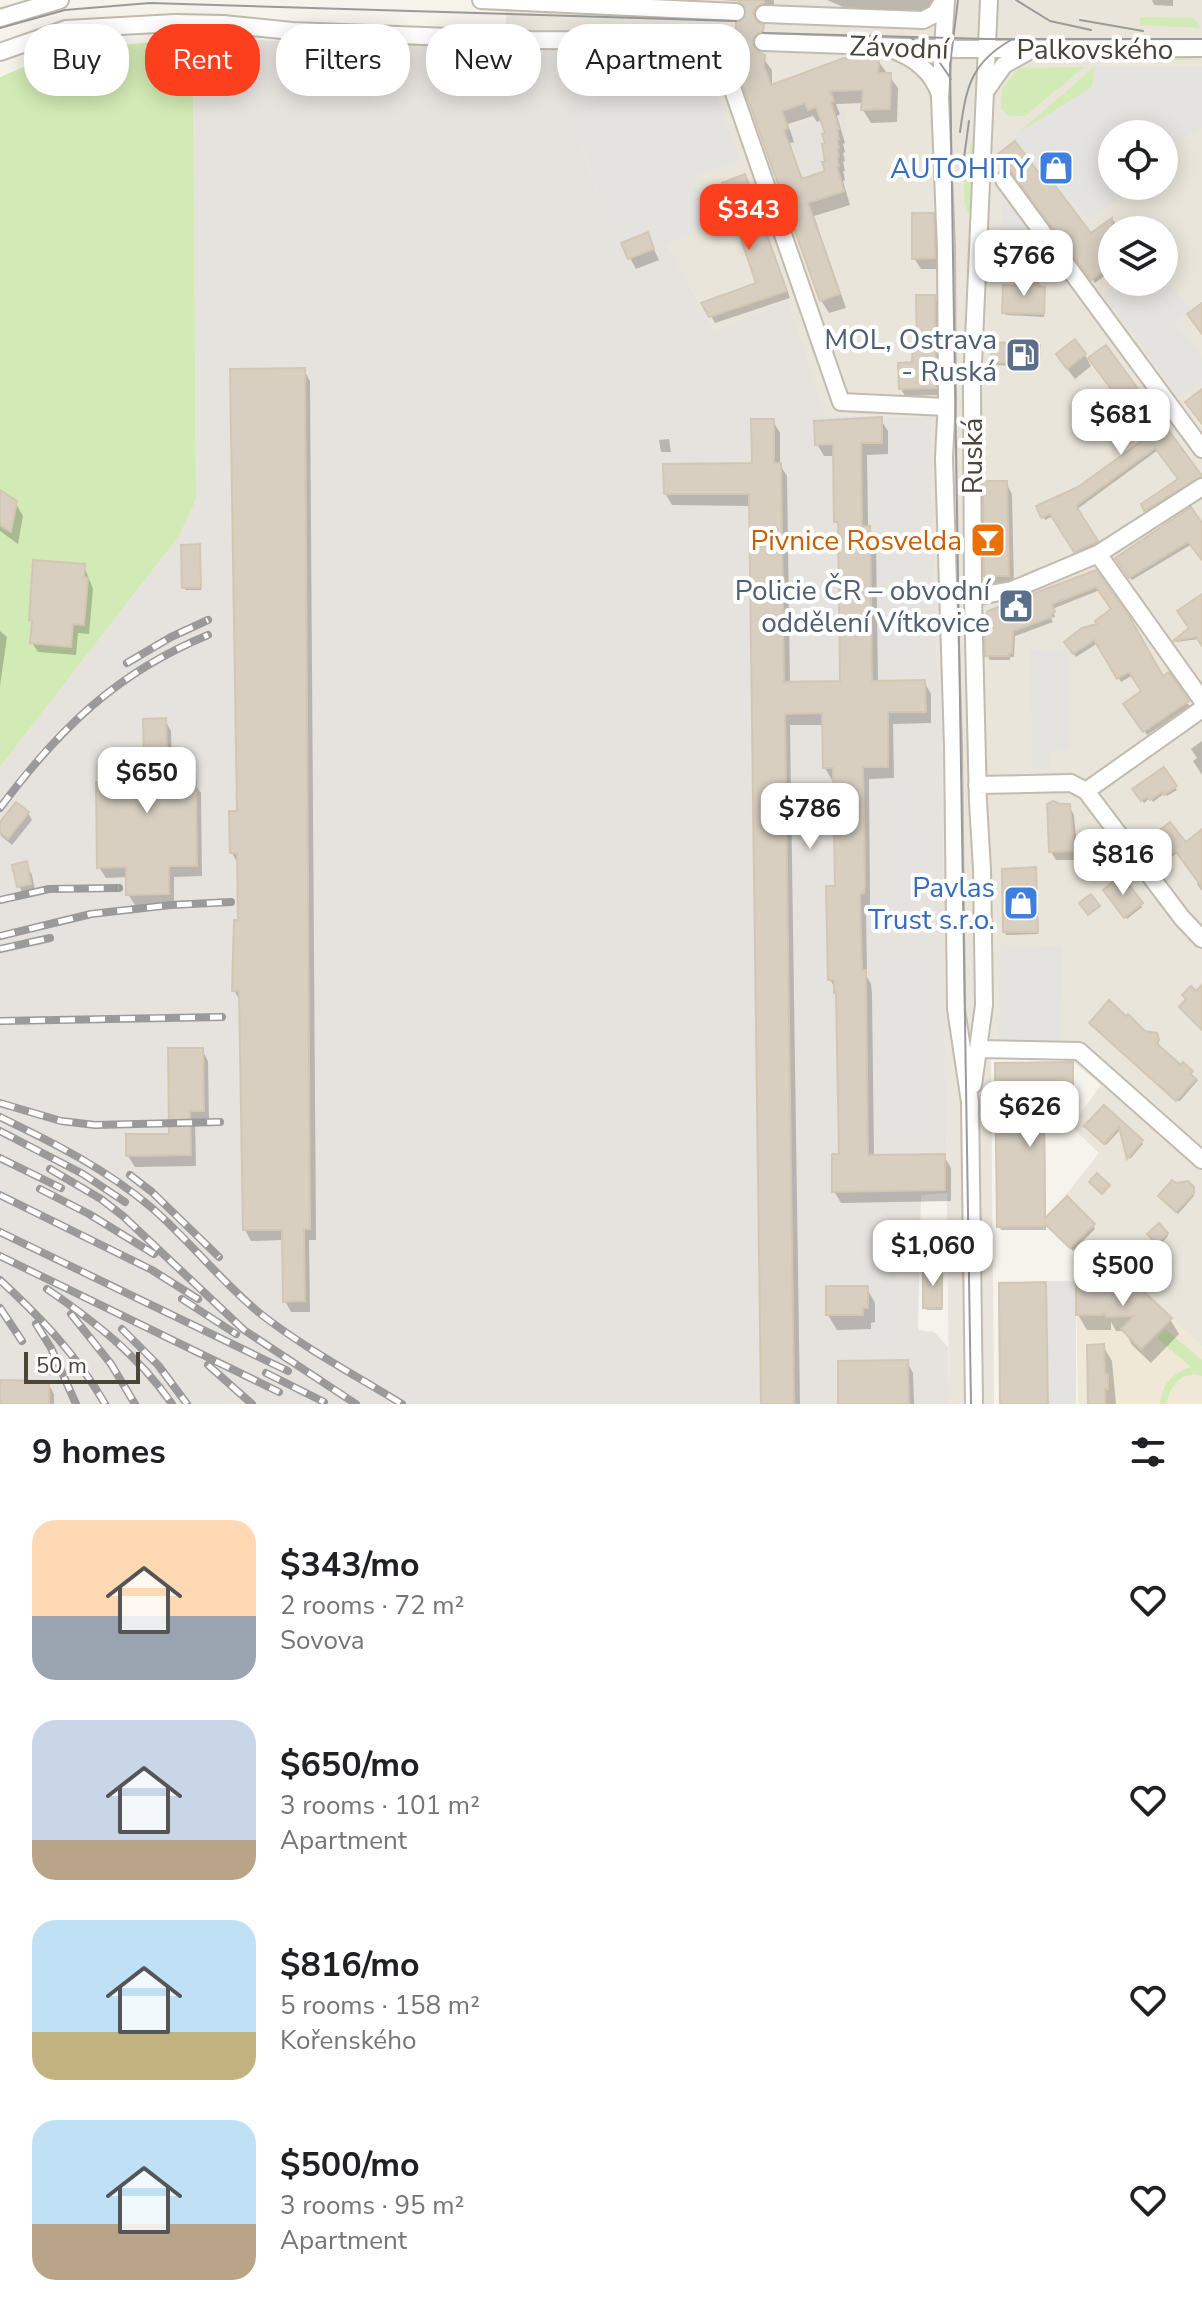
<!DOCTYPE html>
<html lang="en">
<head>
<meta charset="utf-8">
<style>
	body { margin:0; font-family:"Nunito Sans",sans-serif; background:#f2f2f2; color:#202124; height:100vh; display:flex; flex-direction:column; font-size:30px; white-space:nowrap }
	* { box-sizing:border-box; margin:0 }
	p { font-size:26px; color:#757577 }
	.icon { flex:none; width:44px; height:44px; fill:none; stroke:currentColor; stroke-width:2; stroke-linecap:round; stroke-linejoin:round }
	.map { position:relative; height:1404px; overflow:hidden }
	.panel { display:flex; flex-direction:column; background:#fff; flex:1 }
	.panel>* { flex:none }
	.banner { position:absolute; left:24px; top:24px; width:800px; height:72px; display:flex; gap:16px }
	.tools { position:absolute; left:1098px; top:120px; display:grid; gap:16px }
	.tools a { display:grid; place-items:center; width:80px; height:80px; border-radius:50%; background:#fff; box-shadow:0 4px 20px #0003; font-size:40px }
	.scale { position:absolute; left:24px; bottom:20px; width:116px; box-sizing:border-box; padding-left:8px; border:4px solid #4b4439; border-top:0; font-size:22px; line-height:28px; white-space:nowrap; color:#4b4439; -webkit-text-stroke:6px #fff; paint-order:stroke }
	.price { position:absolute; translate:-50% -68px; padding:0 18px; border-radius:16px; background:#fff; color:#222; font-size:26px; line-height:52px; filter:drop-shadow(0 2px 4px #0008) }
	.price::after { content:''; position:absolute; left:50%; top:48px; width:24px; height:18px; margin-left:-12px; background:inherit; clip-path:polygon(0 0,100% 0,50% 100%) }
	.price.selected { background:#fc3f1d; color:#fff }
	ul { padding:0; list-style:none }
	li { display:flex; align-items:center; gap:24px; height:200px; padding:0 32px }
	li span { display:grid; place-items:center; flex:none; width:224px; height:160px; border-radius:24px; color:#555 }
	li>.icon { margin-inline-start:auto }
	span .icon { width:96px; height:96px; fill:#fffc; stroke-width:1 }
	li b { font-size:34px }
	h2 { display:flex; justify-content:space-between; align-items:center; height:96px; padding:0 32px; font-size:34px }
	.chip { padding:0 28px; border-radius:32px; background:#fff; box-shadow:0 4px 20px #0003; font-size:28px; line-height:72px }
	.chip.selected { background:#fc3f1d; color:#fff }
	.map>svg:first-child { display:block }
	.residential { fill:#eae5da; fill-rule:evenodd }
	.industrial { fill:#e6e2dd }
	.education { fill:#efe8d6 }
	.green { fill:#d2eab5 }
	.parking { fill:#e5e3e0 }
	.shadow { fill:#0003; fill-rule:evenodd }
	.building { fill:#d8cfc1; stroke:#d3c7b4; stroke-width:2; fill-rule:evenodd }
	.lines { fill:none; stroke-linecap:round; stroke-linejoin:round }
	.street-tunnel { stroke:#d4d0c8; stroke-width:16; stroke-dasharray:16 8; stroke-linecap:butt }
	.street-casing { stroke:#c2bbae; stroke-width:20 }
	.street { stroke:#fff; stroke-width:16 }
	.tram { stroke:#9a9a9a; stroke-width:2 }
	.rail-casing { stroke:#9a9a9a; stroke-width:8 }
	.rail { stroke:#fff; stroke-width:5; stroke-dasharray:15; stroke-linecap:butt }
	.labels { text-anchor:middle; stroke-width:8; stroke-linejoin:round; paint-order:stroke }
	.street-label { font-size:28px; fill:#4b4439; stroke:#fff }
	.shop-label { font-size:28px; fill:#366cbe; stroke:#fff; text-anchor:end }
	.service-label { font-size:28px; fill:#4e5e75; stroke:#fff; text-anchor:end }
	.food-label { font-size:28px; fill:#c56008; stroke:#fff; text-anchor:end }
</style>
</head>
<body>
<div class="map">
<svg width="1202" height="1404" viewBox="0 0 1202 1404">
	<rect width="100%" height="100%" fill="#f6f3ec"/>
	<!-- residential -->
	<path class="residential" d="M507 0H1202V1347L1136 1283 1076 1281V1250L1069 1247 1094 1222 1066 1195 1099 1153 1071 1126 1101 1085 1065 1055 991 1058 994 1404H949L942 714 936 649 931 417 824 415 715 331 660 232 504 50ZM1112 134H1164V186H1112ZM1112 230H1164V282H1112Z"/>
	<!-- industrial -->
	<path class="industrial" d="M193 38 573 50 578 132 596 190 622 246 660 232 715 331 788 300 824 415 931 417 936 649 942 714 947 1193 921 1195 918 1330 934 1332 948 1347 949 1404H0V767L179 536 196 500Z
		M845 109V185L833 190 834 196 788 214 760 140Z"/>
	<!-- education -->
	<path class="education" d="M1076 1282H1133L1152 1298 1202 1347V1404H1078Z"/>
	<!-- green -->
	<path class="green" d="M1140 17 1194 18 1201 28 1140 25Z
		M193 38 196 500 179 536 0 767V77L62 51Z
		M1202 53V58L1199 60H1040L1028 58 1025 55Z
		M1095 66 1092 87 1017 134Z
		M1084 67 1025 116H1010L1001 109 1002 89 1019 68Z
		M971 143H975L972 208 968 212C959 194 968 163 971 143Z
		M1165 1329 1202 1360V1376C1183 1369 1169 1386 1167 1404H1160C1162 1384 1173 1373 1191 1367L1157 1338Z"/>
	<!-- parking -->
	<path class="parking" d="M573 50 701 53 740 160 694 177 715 225 666 245 660 232 622 247 596 190 578 132Z
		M1095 66H1202V127L1164 150V134H1112V186H1134L1089 222 1054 178 1067 166 1061 157 1040 173 1014 139 1017 134 1092 87Z
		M1018 198 1052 245 999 268 1002 204Z
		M1164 278 1191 309 1175 322 1202 358V381L1180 398 1103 295 1120 282H1164Z
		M884 422H926V466L916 465 917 651 879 655 876 461 885 450Z
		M1067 649 1069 750 1049 751V769H1032L1030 650Z
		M923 776 926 901 886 902 883 777Z
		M1000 945 1062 946 1060 1051 998 1050Z
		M928 959 931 1134 881 1135 878 960Z
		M905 1226V1342H868V1227Z
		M1046 1281H1076V1404H1047Z"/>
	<!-- shadow -->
	<path class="shadow" d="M721 0H774V10L760 26 770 40V45L760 50V54L772 70V86L878 61 898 88 897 122 871 123 863 110 864 103 836 104 840 114 837 116 845 143 843 144 845 152 843 153 845 161 843 162 845 171H843L845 180 843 181 850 205 814 216 846 308 829 313 821 300 746 43 738 30 748 18 746 14 739 1ZM813 116 817 122 822 120 827 135 828 172 803 181 790 143 794 142 788 124Z
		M827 0H938L939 10 852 11Z
		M1152 0H1173V6L1154 5Z
		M1003 158 1038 176 1066 167 1068 171 1051 184 1091 236 1113 220 1120 230H1112V247L1100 256 1111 271 1095 283Z
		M748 184 790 298 715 323 704 304 759 285Z
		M932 215 939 226 940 269H921L914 258Z
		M647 235 659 260 636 269 630 258Z
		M1038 281 1039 288 1045 291 1044 317 1006 315 1004 312 1026 288Z
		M934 297 938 304 939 395 905 396 901 389 914 364Z
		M1039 347 1040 367 994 365 993 362Z
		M1105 348 1202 480 1148 513 1143 505 1180 480 1158 450 1076 510 1098 545 1077 554 1053 516 1045 520 1039 507 1079 489 1149 438Z
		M1085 355 1091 366 1075 379 1064 365Z
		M304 370 310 381 316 1240H309L310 1312H291L285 1301 284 1240 251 1241 245 1230 240 1001 234 990 240 922 238 864 232 853Z
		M881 420 888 431V454L867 455 868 528 876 540 878 683 924 682 931 694V723L893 724 894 778 869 779 870 898V905H866L867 977 871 984 872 994 874 1157 944 1156 951 1168V1201L841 1203 834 1191 841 1156 839 997 830 979 837 888 835 780H832L825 768 824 725H790L800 1404H763L752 506 672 505 665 493 754 465 773 421 780 433V465L787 476 790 684 842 683 840 528 836 522 835 456H824L817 444Z
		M669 439 671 452H661L659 440Z
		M1006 483 1012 494 1014 586 992 587 986 576Z
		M0 492 15 502 23 516 18 544 0 531Z
		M1202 527V558L1192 544 1132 580 1117 559Z
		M199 546 201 590H186L184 588Z
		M84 566 93 589 89 634 78 633 76 655 38 652 32 643 34 625 31 620Z
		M1095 573 1162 679 1190 706 1147 735 1126 704 1144 692 1133 675 1121 682 1098 643 1076 657 1069 647 1100 625 1114 610 1100 590 1052 609 1055 617 1051 618 1053 622 1015 636 1014 657H1010V660H990L987 655V617Z
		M1202 597V643L1199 639 1176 642 1192 629Z
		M0 631 7 637 0 686Z
		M165 720 171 731 172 763 190 762 196 773V786L201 793 202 876 174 877V905H135L128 894V877L106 878 99 867Z
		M1202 741V775L1193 761 1197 758 1191 749Z
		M1163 770 1177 790 1167 796 1165 793 1153 802 1150 798 1144 803 1135 789Z
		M1069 806 1074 815 1078 860H1056L1051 852Z
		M28 813 32 820 12 845 1 836 0 825Z
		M1154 837 1202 846V891L1197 884 1200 882 1178 852 1169 859Z
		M26 864 32 875 36 895 25 897 19 886Z
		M1035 869 1038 934 1006 935 1005 932Z
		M1123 881 1142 907 1127 919 1105 890Z
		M1093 1026 1144 1032 1157 1038 1159 1044 1156 1047 1181 1068 1183 1065 1198 1080 1180 1101H1177Z
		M202 1050 208 1061 209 1122H195L196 1166 135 1167 128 1156 171 1136Z
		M1072 1064 1074 1089 1053 1090V1123H1045L1046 1220 1093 1225 1095 1229 1073 1251 1046 1225V1230H1001L999 1226 997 1065Z
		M1104 1108 1143 1144 1130 1159 1121 1129 1106 1145 1088 1129Z
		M1193 1189 1194 1196 1178 1214 1162 1199Z
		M1167 1234 1168 1236 1159 1246 1151 1237Z
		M942 1272V1310H927L925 1307Z
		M1078 1284 1170 1319 1179 1334 1151 1363 1132 1345 1125 1331H1116L1111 1322V1330H1087L1078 1315Z
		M1045 1285 1048 1404H1002Z
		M867 1288 875 1303V1322L871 1323V1329L837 1330 828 1315Z
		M1103 1346 1112 1361 1116 1404H1089Z
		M907 1362 913 1373 914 1404H840Z
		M0 1382 48 1383 54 1394V1404H0Z"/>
	<!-- building -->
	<path class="building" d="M737 0H764V3L755 8 753 14 758 23 764 25 763 31 754 36 752 42 757 51 765 55 764 66 771 85 844 58 879 59 878 73H891L890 109 861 110 863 90 830 91 834 101 831 102 839 129 837 130 839 139 837 140 839 148 837 149 839 157 837 158 839 166 837 167 844 191 808 203 840 294 820 301 736 66 734 52 744 47 746 40 741 32 736 30V23L745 19 747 12 745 6ZM805 103 808 110 816 107 825 133 822 134 825 143 822 144 825 162H822L825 171 802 179 784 130 788 128 782 111Z
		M1015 141 1039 173 1060 156 1068 165 1050 179 1091 233 1112 218V241L1099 251 1110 266 1091 280 998 154Z
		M745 174 787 291 709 317 701 303 756 283 722 183Z
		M912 213H934L935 258 912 259Z
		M648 232 654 249 628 259 621 243Z
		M1024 279H1039L1038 286 1045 287 1044 314 1002 313 1003 285 1024 286Z
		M916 295H935L936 388 899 389 898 363 912 362 913 344H917Z
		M1202 303V334L1187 314Z
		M1075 339 1086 354 1067 369 1056 354Z
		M992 342 1040 345 1039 365 991 362Z
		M1106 345 1202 476 1144 511 1141 504 1178 479 1155 448 1076 506 1098 541 1074 552 1050 514 1041 518 1036 506 1078 487 1147 437 1088 358Z
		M305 368 310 1229H304L305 1301 283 1302 282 1230H243L239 991H232L234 920H238L237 853H230L229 811H237L230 369Z
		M1202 389V424L1185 402Z
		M882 417V443H861L862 526H870L872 681 925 680 926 712H888V767H863L865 885 864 893 860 894 862 970H866V981L868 1155 945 1154V1190L832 1192V1154H839L836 992 834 993V980H828L826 886H835L833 768H823L822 713 785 714 794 1404H761L749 494H664L663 464 752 463 751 419H774V463H781L784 682 840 681 838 522H834L833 444 815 445 814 421Z
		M983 481H1007L1009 576H984Z
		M0 490 17 501 11 532 0 525Z
		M1191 507 1202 523V560L1188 542 1129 578 1115 558Z
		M200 544 201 588H182L181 545Z
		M33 560 85 564 84 577 88 578 84 625 73 624 71 647 30 643 32 621 29 620Z
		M1096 570 1129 616 1163 676 1169 672 1189 701 1143 732 1123 704 1141 691 1129 672 1117 679 1094 640 1073 654 1064 642 1082 628 1097 624 1095 621 1111 609 1096 587 1052 604 1055 612 1051 614 1052 617 1013 631 1012 653H1009V656H985V617L988 611Z
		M1202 594V646L1196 637 1173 641 1189 628 1177 611Z
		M166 718 167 761 191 760V780H196L197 866H169V894L126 895V867L97 868 96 782H100V762L144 761 143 719Z
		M1164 767 1177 786 1164 795 1162 792 1150 800 1147 797 1141 801 1132 789Z
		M1053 801 1060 804H1070L1074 851 1049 852 1047 804Z
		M16 802 29 812 8 839 0 833V822Z
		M1170 822 1186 842 1202 829V887L1175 851 1166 858 1151 837Z
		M27 861 31 884 17 887 12 865Z
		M1036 867 1038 932H1003L1002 869Z
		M1124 878 1143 903 1124 918 1103 890 1115 880 1117 883Z
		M1091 894 1100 906 1088 915 1079 903Z
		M1202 985V1030L1179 1007 1186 999 1182 995 1191 986 1196 991Z
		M1109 1000 1126 1016 1128 1014 1145 1031 1157 1033 1159 1040 1156 1043 1181 1065 1183 1062 1193 1071 1190 1074 1196 1079 1176 1101 1089 1023Z
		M168 1048H203L204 1111H190L191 1155 126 1156V1134H169Z
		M1073 1062V1086H1052V1120H1044L1045 1218 1067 1196 1095 1224 1070 1248 1045 1224V1226L997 1227 995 1063Z
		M1104 1105 1143 1140 1127 1159 1119 1127 1104 1144 1084 1126Z
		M1097 1173 1110 1185 1102 1194 1089 1182Z
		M1172 1180 1176 1183 1188 1181 1194 1187V1193L1176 1212 1158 1196Z
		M1159 1223 1168 1233 1157 1244 1147 1234Z
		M942 1267V1308H923V1268Z
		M1046 1282 1048 1404H1000L999 1283Z
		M1076 1282 1135 1283 1172 1318 1141 1349 1121 1329 1134 1316 1106 1317 1104 1312V1315H1076Z
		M826 1286H868V1308H863V1315H826Z
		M1104 1344 1105 1374H1108V1389H1105V1404H1088L1087 1345Z
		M908 1360 909 1404H838V1361Z
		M0 1380 49 1381V1404H0Z"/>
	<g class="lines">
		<!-- street-tunnel -->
		<path class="street-tunnel" d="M736 12 764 14
			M735 41 763 42"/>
		<defs>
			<path id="street" d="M481 0 736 12
				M946 0 940 97 946 249 947 400 944 458 953 746 956 1009 970 1102 974 1404
				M764 14 923 20 935 14 944 0
				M0 18 60 0
				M719 40 726 70 841 402 946 407
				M763 42 959 49 1202 48
				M891 49C913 57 933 72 940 95
				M0 52 66 29 175 23 223 24 292 31 531 40 735 41
				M987 89 1004 65 1027 52
				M1004 180 1202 449
				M1098 554 1202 700
				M973 597 1012 590 1098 554 1202 487
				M977 785 1071 783 1086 791 1202 709
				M1086 791 1182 918 1202 939
				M978 1049 1079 1051 1202 1160
				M973 1085 984 1005 982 869 978 802 973 597 972 386 989 0"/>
		</defs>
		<!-- street casing -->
		<use href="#street" class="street-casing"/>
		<!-- street -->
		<use href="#street" class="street"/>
		<!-- tram -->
		<path class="tram" d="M958 0 950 65 971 1404
			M1016 0 1050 21 1091 30
			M1080 20 1143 31
			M0 28 65 10 150 3 736 21
			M763 33 987 39H1202
			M910 37 934 54 951 79
			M960 132C966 89 970 63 1011 40
			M961 180 969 121"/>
		<defs>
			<path id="rail" d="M127 663 171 637 208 620
				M0 808C59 729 116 673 208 635
				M0 900 49 889 119 888
				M0 936 91 914 171 905 231 902
				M0 949 50 938
				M0 1021 222 1017
				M0 1103 61 1121 95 1125 220 1122
				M0 1117C54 1143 106 1169 152 1208 191 1242 222 1283 262 1315 306 1349 355 1375 402 1404
				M0 1131 83 1174 125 1202
				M0 1158 61 1188
				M50 1169 101 1199 123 1216 244 1330 356 1404
				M130 1175 152 1192 219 1257
				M40 1189 89 1214 154 1254
				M0 1195 152 1270 198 1299
				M0 1232 288 1371
				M0 1256 279 1392
				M0 1280C41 1318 77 1355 105 1404
				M47 1289C95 1322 138 1355 172 1404
				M182 1299 236 1334
				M0 1308 22 1341
				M71 1314 111 1364 135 1404
				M36 1324 51 1348 76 1404
				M122 1329 158 1365 187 1404
				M208 1365 252 1404
				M266 1373 324 1402"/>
		</defs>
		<!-- rail casing -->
		<use href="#rail" class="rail-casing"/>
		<!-- rail -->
		<use href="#rail" class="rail"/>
	</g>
	<!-- icons -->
	<defs>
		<symbol id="shop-square" viewBox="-11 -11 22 22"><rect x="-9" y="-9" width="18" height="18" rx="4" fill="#3f7fe0" stroke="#fff"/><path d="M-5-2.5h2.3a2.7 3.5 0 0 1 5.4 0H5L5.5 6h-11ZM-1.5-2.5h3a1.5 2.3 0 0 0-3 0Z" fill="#fff"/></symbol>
		<symbol id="fuel-square" viewBox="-11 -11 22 22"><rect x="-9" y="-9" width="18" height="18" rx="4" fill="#5c6f8a" stroke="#fff"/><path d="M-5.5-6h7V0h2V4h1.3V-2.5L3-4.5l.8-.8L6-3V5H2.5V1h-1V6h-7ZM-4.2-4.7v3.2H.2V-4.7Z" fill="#fff"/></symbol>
		<symbol id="bar-square" viewBox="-11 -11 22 22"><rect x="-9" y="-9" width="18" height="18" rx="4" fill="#e8710a" stroke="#fff"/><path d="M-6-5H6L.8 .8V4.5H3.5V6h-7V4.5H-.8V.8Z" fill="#fff"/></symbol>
		<symbol id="civic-square" viewBox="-11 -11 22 22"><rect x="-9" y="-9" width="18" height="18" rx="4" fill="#5c6f8a" stroke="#fff"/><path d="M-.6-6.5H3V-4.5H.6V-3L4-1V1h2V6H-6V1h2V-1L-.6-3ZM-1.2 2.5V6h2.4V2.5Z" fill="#fff"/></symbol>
	</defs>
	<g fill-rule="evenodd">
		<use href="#shop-square" x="1036" y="148" width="40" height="40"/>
		<use href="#fuel-square" x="1003" y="335" width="40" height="40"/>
		<use href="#bar-square" x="968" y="520" width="40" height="40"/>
		<use href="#civic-square" x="996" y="586" width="40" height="40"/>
		<use href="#shop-square" x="1001" y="883" width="40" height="40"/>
	</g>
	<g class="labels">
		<!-- street labels -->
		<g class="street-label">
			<text transform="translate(899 47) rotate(2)" y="10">Závodní</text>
			<text x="1095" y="59">Palkovského</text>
			<text transform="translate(972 456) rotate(-90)" y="10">Ruská</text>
		</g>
		<!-- shop labels -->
		<g class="shop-label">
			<text x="1030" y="178">AUTOHITY</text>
			<text x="995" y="897">Pavlas<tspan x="995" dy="32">Trust s.r.o.</tspan></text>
		</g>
		<!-- service labels -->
		<g class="service-label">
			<text x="997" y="349">MOL, Ostrava<tspan x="997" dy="32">- Ruská</tspan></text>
			<text x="990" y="600">Policie ČR – obvodní<tspan x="990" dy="32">oddělení Vítkovice</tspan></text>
		</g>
		<!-- food labels -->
		<g class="food-label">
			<text x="962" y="550">Pivnice Rosvelda</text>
		</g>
	</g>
</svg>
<div class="tools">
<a><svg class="icon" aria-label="locate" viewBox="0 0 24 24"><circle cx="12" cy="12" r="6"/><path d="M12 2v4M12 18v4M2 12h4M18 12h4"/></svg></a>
<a><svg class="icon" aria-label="layers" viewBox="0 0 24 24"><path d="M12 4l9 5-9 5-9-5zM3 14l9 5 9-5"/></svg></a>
</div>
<div class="scale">50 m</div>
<b class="price selected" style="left:749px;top:252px">$343</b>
<b class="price" style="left:1024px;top:298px">$766</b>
<b class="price" style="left:1121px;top:457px">$681</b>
<b class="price" style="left:147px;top:815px">$650</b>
<b class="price" style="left:810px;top:851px">$786</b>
<b class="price" style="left:1123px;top:897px">$816</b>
<b class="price" style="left:1030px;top:1149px">$626</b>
<b class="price" style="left:933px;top:1288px">$1,060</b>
<b class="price" style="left:1123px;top:1308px">$500</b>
<div class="banner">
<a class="chip">Buy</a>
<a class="chip selected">Rent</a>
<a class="chip">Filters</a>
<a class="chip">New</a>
<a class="chip">Apartment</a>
</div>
</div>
<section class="panel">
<h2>9 homes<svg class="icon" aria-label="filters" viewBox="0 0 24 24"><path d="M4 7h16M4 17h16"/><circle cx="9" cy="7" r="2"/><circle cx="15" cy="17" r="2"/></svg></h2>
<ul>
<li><span style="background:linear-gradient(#ffd9b3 60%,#9aa5b1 0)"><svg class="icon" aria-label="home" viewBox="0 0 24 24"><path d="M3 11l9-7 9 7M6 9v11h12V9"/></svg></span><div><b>$343/mo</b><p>2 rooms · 72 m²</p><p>Sovova</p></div><svg class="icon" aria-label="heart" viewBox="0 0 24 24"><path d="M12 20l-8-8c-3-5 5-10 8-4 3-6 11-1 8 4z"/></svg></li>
<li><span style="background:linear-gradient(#c9d6e8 75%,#b9a48a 0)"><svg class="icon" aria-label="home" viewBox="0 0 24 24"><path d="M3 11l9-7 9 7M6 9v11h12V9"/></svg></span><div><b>$650/mo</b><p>3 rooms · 101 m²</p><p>Apartment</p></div><svg class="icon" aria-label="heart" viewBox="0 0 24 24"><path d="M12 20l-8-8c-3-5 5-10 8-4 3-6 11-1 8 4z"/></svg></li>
<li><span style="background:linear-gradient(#bfe0f5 70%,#c2b280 0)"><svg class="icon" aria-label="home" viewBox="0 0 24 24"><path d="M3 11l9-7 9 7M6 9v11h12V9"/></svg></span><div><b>$816/mo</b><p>5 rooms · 158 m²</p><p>Kořenského</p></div><svg class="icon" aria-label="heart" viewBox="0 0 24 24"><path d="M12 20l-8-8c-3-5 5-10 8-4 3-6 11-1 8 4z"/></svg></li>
<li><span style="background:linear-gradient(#bfe0f5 65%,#b9a48a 0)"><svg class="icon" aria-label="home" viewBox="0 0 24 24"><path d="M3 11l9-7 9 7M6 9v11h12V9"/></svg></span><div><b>$500/mo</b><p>3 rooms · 95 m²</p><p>Apartment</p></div><svg class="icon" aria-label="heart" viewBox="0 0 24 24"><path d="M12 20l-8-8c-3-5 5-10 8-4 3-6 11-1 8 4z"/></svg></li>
</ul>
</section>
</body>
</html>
